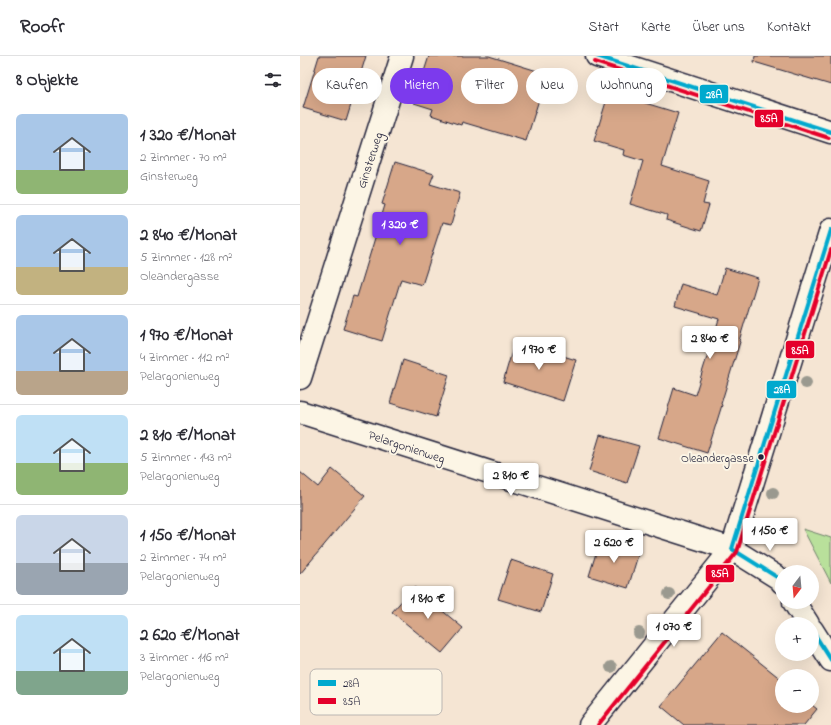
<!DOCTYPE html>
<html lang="de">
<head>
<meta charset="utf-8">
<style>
	body { margin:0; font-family:"Indie Flower",sans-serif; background:#f2f2f3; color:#2b2b33; height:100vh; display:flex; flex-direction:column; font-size:15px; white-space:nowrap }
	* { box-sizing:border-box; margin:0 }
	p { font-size:13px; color:#7c7c81 }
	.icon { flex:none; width:22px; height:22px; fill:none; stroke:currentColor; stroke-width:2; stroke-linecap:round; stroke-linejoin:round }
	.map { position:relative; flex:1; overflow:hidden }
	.details { display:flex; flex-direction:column; background:#fff; width:300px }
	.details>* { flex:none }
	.top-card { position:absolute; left:12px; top:12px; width:380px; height:36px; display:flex; gap:8px }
	.needle { width:26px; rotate:196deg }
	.buttons { position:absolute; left:475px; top:509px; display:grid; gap:8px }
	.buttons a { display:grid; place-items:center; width:44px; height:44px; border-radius:50%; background:#fff; box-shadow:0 4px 16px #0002; font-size:20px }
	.price { position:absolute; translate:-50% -34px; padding:0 9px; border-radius:4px; background:#fff; color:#222; font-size:13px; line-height:26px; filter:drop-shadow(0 1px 2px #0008) }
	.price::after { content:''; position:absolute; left:50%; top:24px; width:12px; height:9px; margin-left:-6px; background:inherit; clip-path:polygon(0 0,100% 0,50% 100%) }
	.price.selected { background:#7c3aed; color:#fff }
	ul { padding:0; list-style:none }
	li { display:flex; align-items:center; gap:12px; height:100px; padding:0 16px }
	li+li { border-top:1px solid #e1e1e2 }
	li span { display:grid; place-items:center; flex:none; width:112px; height:80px; border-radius:6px; color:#555 }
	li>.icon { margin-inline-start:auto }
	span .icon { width:48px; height:48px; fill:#fffc; stroke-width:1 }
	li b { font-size:17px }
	h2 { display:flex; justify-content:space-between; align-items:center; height:48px; padding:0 16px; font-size:17px }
	.chip { padding:0 14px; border-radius:18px; background:#fff; box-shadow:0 4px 16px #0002; font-size:14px; line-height:36px }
	.chip.selected { background:#7c3aed; color:#fff }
	header { display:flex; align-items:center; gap:24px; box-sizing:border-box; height:56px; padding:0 20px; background:#fff; border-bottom:1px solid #e1e1e2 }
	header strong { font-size:19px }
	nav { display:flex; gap:22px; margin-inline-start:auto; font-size:14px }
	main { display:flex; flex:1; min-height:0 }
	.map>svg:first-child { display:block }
	.green { fill:#b9e09b; stroke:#6e816b }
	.building { fill:#d7a789; stroke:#22223b }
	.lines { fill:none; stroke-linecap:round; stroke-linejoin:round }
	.minor-casing { stroke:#22223b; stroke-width:25 }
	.minor { stroke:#fcf5e5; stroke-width:22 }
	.bus-1-casing { stroke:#fcf5e5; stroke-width:7 }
	.bus-2-casing { stroke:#fcf5e5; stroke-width:7 }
	.bus-1 { stroke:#00a9ce; stroke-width:4 }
	.bus-2 { stroke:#e4002b; stroke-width:4 }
	.tree { fill:#9a998f }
	.bus-dot { fill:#22223b; stroke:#fcf5e5; stroke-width:1.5 }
	.labels { text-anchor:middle; stroke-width:4; stroke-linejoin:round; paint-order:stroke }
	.bus-label { font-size:12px; fill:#22223b; stroke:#fcf5e5; text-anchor:end }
	.street-label { font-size:13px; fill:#22223b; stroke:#fcf5e5 }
	.key { fill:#fcf5e5; stroke:#bbb6b2; stroke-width:1 }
	.key-label { font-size:11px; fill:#22223b }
	.line-badge { stroke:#fcf5e5; stroke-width:1.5 }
	.badge-label { font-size:11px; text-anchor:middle; font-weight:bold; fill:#fff }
</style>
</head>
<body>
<header>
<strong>Roofr</strong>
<nav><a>Start</a><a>Karte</a><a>Über uns</a><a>Kontakt</a></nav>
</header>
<main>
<section class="details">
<h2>8 Objekte<svg class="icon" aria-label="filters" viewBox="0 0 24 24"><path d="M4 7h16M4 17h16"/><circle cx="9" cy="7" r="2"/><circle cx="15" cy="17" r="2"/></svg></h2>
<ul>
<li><span style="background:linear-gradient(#a9c7e8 70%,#8fb573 0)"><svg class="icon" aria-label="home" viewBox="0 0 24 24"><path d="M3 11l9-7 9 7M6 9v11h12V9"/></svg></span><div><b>1 320 €/Monat</b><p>2 Zimmer · 70 m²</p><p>Ginsterweg</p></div></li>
<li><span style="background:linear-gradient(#a9c7e8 65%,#c2b280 0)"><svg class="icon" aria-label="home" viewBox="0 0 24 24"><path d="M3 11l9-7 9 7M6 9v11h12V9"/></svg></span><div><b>2 840 €/Monat</b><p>5 Zimmer · 128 m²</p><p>Oleandergasse</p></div></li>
<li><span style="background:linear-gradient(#a9c7e8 70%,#b9a48a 0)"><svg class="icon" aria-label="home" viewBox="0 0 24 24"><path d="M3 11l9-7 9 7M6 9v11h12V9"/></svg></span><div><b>1 970 €/Monat</b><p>4 Zimmer · 112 m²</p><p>Pelargonienweg</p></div></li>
<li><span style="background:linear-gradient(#bfe0f5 60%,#8fb573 0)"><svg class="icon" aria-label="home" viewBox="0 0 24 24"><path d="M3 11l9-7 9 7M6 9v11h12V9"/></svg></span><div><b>2 810 €/Monat</b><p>5 Zimmer · 143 m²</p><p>Pelargonienweg</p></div></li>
<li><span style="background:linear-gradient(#c9d6e8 60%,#9aa5b1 0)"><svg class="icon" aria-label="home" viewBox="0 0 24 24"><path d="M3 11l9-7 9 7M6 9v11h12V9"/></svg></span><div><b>1 150 €/Monat</b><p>2 Zimmer · 74 m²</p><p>Pelargonienweg</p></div></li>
<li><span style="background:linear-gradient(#bfe0f5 70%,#7fa58c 0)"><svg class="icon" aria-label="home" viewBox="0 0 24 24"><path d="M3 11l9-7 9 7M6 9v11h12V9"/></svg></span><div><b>2 620 €/Monat</b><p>3 Zimmer · 116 m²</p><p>Pelargonienweg</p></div></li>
</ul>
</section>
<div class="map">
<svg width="531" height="669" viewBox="0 0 531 669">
	<rect width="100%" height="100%" fill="#f5e5d3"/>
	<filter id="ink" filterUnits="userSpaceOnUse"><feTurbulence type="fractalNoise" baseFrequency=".025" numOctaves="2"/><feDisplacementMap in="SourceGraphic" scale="8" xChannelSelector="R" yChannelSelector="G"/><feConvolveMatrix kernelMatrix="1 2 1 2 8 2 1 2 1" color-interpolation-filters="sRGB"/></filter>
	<g filter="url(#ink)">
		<!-- green -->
		<path class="green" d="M503 473 531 482V527Z"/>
		<!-- building -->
		<path class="building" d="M19 0H66L46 65 3 52Z
			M129 0H189L247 18 226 85 162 66 161 69 131 59 133 53 114 47Z
			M455 0H531V29L454 6Z
			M309 36 378 57 362 110 409 125 403 148 409 149 401 175 366 164 367 159 330 148 343 105 323 99 324 94 294 85Z
			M95 106 134 118 130 128 160 137 151 169 142 167 122 229 101 223 82 285 43 273 53 240 57 241 85 149 82 148Z
			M425 212 458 222 439 285 440 286 421 348 422 349 407 397 359 382 374 332 395 339 419 263 375 250 381 228 417 239Z
			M215 285 276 304 263 345 203 326Z
			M103 304 149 319 136 361 90 347Z
			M300 379 339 390 327 427 289 415Z
			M32 413 65 440 0 518V416L18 431Z
			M300 484 339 496 328 532 289 520Z
			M211 504 253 518 241 556 198 543Z
			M114 531 163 572 142 597 92 556Z
			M422 576 482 624V650L512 649 517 653 504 669H384L361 650Z"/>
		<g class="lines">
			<defs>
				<path id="minor" d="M297 0 531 76
					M0 322 102 0
					M0 356 432 493 480 523 482 526
					M494 546 508 568
					M512 574 531 604
					M290 669 432 493 531 174"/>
			</defs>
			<!-- minor casing -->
			<use href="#minor" class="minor-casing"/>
			<!-- minor -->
			<use href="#minor" class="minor"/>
			<defs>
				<path id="bus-1" d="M297 0 531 76
					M432 493 531 174
					M432 493 480 523 482 526
					M512 574 531 604"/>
				<path id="bus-2" d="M295 6 529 82
					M298 669 437 496 531 194"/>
			</defs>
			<!-- bus-1 casing -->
			<use href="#bus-1" class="bus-1-casing"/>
			<!-- bus-2 casing -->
			<use href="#bus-2" class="bus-2-casing"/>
			<!-- bus-1 -->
			<use href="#bus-1" class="bus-1"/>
			<!-- bus-2 -->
			<use href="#bus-2" class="bus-2"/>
		</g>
		<!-- trees -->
		<g class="tree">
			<circle cx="506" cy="327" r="6"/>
			<circle cx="473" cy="437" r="6"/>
			<circle cx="369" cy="538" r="6"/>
			<circle cx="339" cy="577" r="6"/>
			<circle cx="311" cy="611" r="6"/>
		</g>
	</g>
	<!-- markers -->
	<circle class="bus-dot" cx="461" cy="401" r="3.5"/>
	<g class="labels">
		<!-- bus labels -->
		<g class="bus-label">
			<text x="454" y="406">Oleandergasse</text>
		</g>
		<!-- street labels -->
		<g class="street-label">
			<text transform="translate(69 104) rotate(-72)" y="5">Ginsterweg</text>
			<text transform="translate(107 390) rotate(18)" y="5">Pelargonienweg</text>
		</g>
	</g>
	<!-- legend -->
	<rect x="10" y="613" width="132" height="46" rx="6" class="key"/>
	<rect x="18" y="624" width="18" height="6" fill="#00a9ce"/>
	<rect x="18" y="642" width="18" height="6" fill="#e4002b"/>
	<g class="key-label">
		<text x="43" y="631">28A</text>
		<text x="43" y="649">85A</text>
	</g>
	<g class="line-badge">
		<rect x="399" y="28" width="30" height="20" rx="4" fill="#00a9ce"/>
		<rect x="454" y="53" width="30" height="19" rx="4" fill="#e4002b"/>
		<rect x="485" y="284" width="30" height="19" rx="4" fill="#e4002b"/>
		<rect x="466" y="324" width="31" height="19" rx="4" fill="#00a9ce"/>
		<rect x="405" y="508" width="30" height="19" rx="4" fill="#e4002b"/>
	</g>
	<g class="badge-label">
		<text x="414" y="42">28A</text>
		<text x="469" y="66">85A</text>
		<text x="500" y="298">85A</text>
		<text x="482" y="337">28A</text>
		<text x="420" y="521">85A</text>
	</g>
</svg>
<div class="buttons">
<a><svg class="needle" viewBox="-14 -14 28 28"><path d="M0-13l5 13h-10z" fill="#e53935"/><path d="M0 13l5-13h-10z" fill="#7c7c81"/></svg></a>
<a>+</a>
<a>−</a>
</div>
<b class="price selected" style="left:100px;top:190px">1 320 €</b>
<b class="price" style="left:410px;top:304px">2 840 €</b>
<b class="price" style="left:239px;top:315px">1 970 €</b>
<b class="price" style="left:211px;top:441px">2 810 €</b>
<b class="price" style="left:470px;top:496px">1 150 €</b>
<b class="price" style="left:314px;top:508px">2 620 €</b>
<b class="price" style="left:128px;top:564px">1 810 €</b>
<b class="price" style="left:374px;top:592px">1 070 €</b>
<div class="top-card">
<a class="chip">Kaufen</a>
<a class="chip selected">Mieten</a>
<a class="chip">Filter</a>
<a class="chip">Neu</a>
<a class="chip">Wohnung</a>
</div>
</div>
</main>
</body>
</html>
